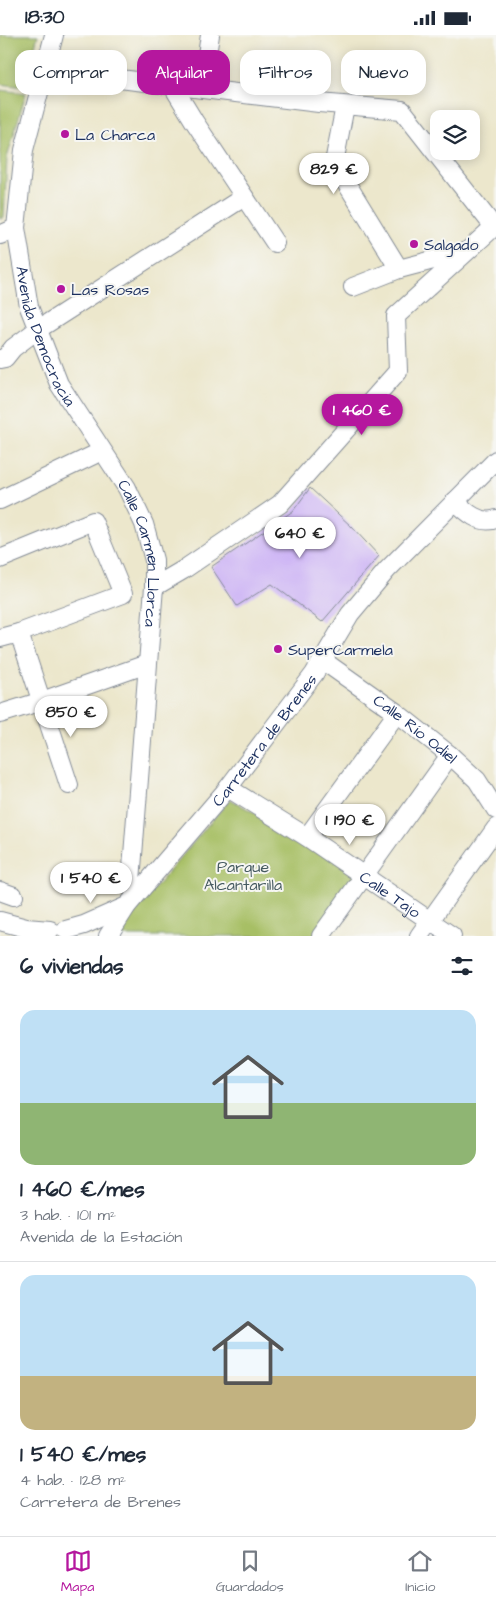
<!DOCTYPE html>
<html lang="es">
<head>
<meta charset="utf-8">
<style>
	body { margin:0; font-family:"Architects Daughter",sans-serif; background:#f2f2f3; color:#1f2937; height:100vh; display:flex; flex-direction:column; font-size:19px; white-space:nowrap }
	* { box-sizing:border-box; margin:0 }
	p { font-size:16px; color:#747a83 }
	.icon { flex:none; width:28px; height:28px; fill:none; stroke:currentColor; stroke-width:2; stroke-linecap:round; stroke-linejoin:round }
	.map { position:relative; height:901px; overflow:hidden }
	.panel { display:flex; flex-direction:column; background:#fff; flex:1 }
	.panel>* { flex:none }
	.banner { position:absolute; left:15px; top:15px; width:466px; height:45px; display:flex; gap:10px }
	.tools { position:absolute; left:430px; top:75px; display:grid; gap:10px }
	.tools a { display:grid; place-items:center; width:50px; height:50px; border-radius:10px; background:#fff; box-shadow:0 2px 12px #0003; font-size:25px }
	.price { position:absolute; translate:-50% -42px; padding:0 11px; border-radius:18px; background:#fff; color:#222; font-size:16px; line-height:32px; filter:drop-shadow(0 1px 2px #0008) }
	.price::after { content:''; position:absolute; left:50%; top:30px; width:15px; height:11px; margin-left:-8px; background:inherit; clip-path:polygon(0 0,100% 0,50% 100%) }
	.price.active { background:#b5179e; color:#fff }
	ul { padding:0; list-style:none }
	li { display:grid; align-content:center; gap:10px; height:265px; padding:0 20px }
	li+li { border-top:1px solid #e0e1e3 }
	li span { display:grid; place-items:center; height:155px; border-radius:15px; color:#555 }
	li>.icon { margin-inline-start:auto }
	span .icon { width:90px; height:90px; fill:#fffc; stroke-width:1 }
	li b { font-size:21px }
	h2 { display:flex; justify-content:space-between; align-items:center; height:60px; padding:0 20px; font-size:21px }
	.tag { padding:0 18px; border-radius:15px; background:#fff; box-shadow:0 2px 12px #0003; font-size:18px; line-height:45px }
	.tag.active { background:#b5179e; color:#fff }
	.status { display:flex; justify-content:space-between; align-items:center; height:35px; padding:0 25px; background:#fff; direction:ltr }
	.status svg { height:14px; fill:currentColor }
	.menu { display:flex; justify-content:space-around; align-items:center; height:70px; border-top:1px solid #e0e1e3; background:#fff; font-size:14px; color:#747a83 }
	.menu a { display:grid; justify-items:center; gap:2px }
	.menu .active { color:#b5179e }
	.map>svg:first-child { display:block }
	.green { fill:#a7bf65; stroke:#617762 }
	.building { fill:#ccb2f5 }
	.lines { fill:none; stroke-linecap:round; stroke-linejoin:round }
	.minor-casing { stroke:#848b95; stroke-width:20 }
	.minor { stroke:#fff; stroke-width:18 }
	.poi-dot { fill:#b5179e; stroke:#f6f6f2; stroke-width:2 }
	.labels { text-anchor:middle; stroke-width:4; stroke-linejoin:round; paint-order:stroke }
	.poi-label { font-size:16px; fill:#1b2f5e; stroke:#f6f6f2; text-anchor:start }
	.street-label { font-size:16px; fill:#1b2f5e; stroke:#f6f6f2 }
	.park-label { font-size:16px; fill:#455a60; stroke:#f6f6f2 }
</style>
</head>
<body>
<div class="status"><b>18:30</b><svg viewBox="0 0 49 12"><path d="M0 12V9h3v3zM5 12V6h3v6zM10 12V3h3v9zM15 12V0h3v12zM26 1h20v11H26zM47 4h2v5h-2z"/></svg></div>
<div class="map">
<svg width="496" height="901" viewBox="0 0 496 901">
	<rect width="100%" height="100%" fill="#f6f6f2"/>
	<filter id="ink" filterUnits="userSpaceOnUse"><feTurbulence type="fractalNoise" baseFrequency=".02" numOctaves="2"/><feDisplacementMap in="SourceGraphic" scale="10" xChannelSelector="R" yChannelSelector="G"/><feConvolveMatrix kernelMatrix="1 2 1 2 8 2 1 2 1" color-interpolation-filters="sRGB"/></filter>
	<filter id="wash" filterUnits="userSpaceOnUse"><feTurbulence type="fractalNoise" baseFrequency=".0096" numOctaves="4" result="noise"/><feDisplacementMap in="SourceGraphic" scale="20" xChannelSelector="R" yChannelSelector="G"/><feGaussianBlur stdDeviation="1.12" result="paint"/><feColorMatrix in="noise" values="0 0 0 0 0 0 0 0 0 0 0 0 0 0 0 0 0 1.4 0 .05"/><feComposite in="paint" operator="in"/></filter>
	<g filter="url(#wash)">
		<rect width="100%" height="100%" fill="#ece7cc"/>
		<!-- green -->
		<path class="green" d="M0 0H38L24 52 0 49Z
			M0 55 26 58 7 123 4 182 0 184Z
			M230 764 363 840 321 901H118L134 878Z"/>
		<g id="blocks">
			<!-- building -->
			<path class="building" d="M310 453 352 492 379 521 322 587 272 549 237 571 211 532 293 476Z"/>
		</g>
	</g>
	<g filter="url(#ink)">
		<use href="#blocks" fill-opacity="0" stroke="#848b95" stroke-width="1"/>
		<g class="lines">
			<defs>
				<g id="minor">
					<path id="s1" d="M54 0 24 115 16 193 29 272 59 349 127 453 144 489 154 525V552L131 846 135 861"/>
					<path d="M45 35 319 68 402 75 494 192"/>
					<path d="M172 50 194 86 275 208"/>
					<path d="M202 53 210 0"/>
					<path d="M345 71 334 128 399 234"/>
					<path d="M0 200 16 193"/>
					<path d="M353 252 399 234 464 217"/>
					<path d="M0 324 5 323 13 313 37 295 244 162"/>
					<path d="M0 465 102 416"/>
					<path d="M455 466C466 477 480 490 496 484"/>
					<path d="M0 524 93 486 123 559 19 598 0 603"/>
					<path d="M154 552 183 535 280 469 398 336 396 281 496 190"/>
					<path d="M19 598 69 750"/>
					<path id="s2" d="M322 625 397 678 450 720 477 745 496 775"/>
					<path d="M0 679 42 666 147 629"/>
					<path id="s3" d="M228 753 307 802 452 901"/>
					<path d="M307 802 397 678"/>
					<path d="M0 856 14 861"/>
					<path d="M0 886 26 893 50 895"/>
					<path d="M66 895 84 890 127 871"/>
					<path id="s4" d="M108 901 127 871 228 753 314 639 350 579 387 535 496 425"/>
					<path d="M321 901 450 720"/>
					<path d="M419 901 496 793"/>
				</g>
			</defs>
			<!-- minor casing -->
			<use href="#minor" class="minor-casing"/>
			<!-- minor -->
			<use href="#minor" class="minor"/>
		</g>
	</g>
	<!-- markers -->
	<g class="poi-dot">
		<circle cx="65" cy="99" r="5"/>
		<circle cx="414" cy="209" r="5"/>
		<circle cx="61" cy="254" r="5"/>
		<circle cx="278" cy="614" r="5"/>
	</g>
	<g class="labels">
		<!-- poi labels -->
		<g class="poi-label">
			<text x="75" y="105">La Charca</text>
			<text x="424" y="215">Salgado</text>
			<text x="71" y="260">Las Rosas</text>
			<text x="288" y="620">SuperCarmela</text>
		</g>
		<!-- street labels -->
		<g class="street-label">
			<text dy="6" stroke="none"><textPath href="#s1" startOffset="310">Avenida Democracia</textPath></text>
			<text dy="6" stroke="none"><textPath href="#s1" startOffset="552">Calle Carmen Llorca</textPath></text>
			<text dy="6" stroke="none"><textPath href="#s2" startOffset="116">Calle Río Odiel</textPath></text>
			<text dy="6" stroke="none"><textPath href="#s4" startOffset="251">Carretera de Brenes</textPath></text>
			<text dy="6" stroke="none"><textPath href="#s3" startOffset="194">Calle Tajo</textPath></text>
		</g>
		<!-- park labels -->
		<g class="park-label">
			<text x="243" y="837">Parque<tspan x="243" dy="18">Alcantarilla</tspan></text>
		</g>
	</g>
</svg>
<div class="tools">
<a><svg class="icon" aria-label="layers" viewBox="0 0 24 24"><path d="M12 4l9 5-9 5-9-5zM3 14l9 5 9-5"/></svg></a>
</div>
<b class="price" style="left:334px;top:160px">829 €</b>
<b class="price active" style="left:362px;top:401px">1 460 €</b>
<b class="price" style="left:300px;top:524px">640 €</b>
<b class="price" style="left:71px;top:703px">850 €</b>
<b class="price" style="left:350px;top:811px">1 190 €</b>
<b class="price" style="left:91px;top:869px">1 540 €</b>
<div class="banner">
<a class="tag">Comprar</a>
<a class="tag active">Alquilar</a>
<a class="tag">Filtros</a>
<a class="tag">Nuevo</a>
</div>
</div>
<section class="panel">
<h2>6 viviendas<svg class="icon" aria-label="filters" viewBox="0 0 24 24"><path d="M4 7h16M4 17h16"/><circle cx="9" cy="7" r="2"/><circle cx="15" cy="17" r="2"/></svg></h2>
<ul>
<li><span style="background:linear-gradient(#bfe0f5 60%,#8fb573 0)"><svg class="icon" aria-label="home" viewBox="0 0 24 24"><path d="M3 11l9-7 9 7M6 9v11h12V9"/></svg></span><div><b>1 460 €/mes</b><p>3 hab. · 101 m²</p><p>Avenida de la Estación</p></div></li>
<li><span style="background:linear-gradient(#bfe0f5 65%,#c2b280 0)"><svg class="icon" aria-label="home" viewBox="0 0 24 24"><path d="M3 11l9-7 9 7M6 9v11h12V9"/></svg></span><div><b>1 540 €/mes</b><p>4 hab. · 128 m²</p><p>Carretera de Brenes</p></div></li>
</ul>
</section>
<nav class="menu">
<a class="active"><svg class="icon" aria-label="map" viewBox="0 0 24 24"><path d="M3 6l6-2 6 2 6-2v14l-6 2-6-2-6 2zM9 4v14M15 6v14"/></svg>Mapa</a>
<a><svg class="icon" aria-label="saved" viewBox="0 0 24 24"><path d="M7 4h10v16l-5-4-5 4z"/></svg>Guardados</a>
<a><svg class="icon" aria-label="home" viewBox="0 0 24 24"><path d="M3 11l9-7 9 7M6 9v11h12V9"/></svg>Inicio</a>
</nav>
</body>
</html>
